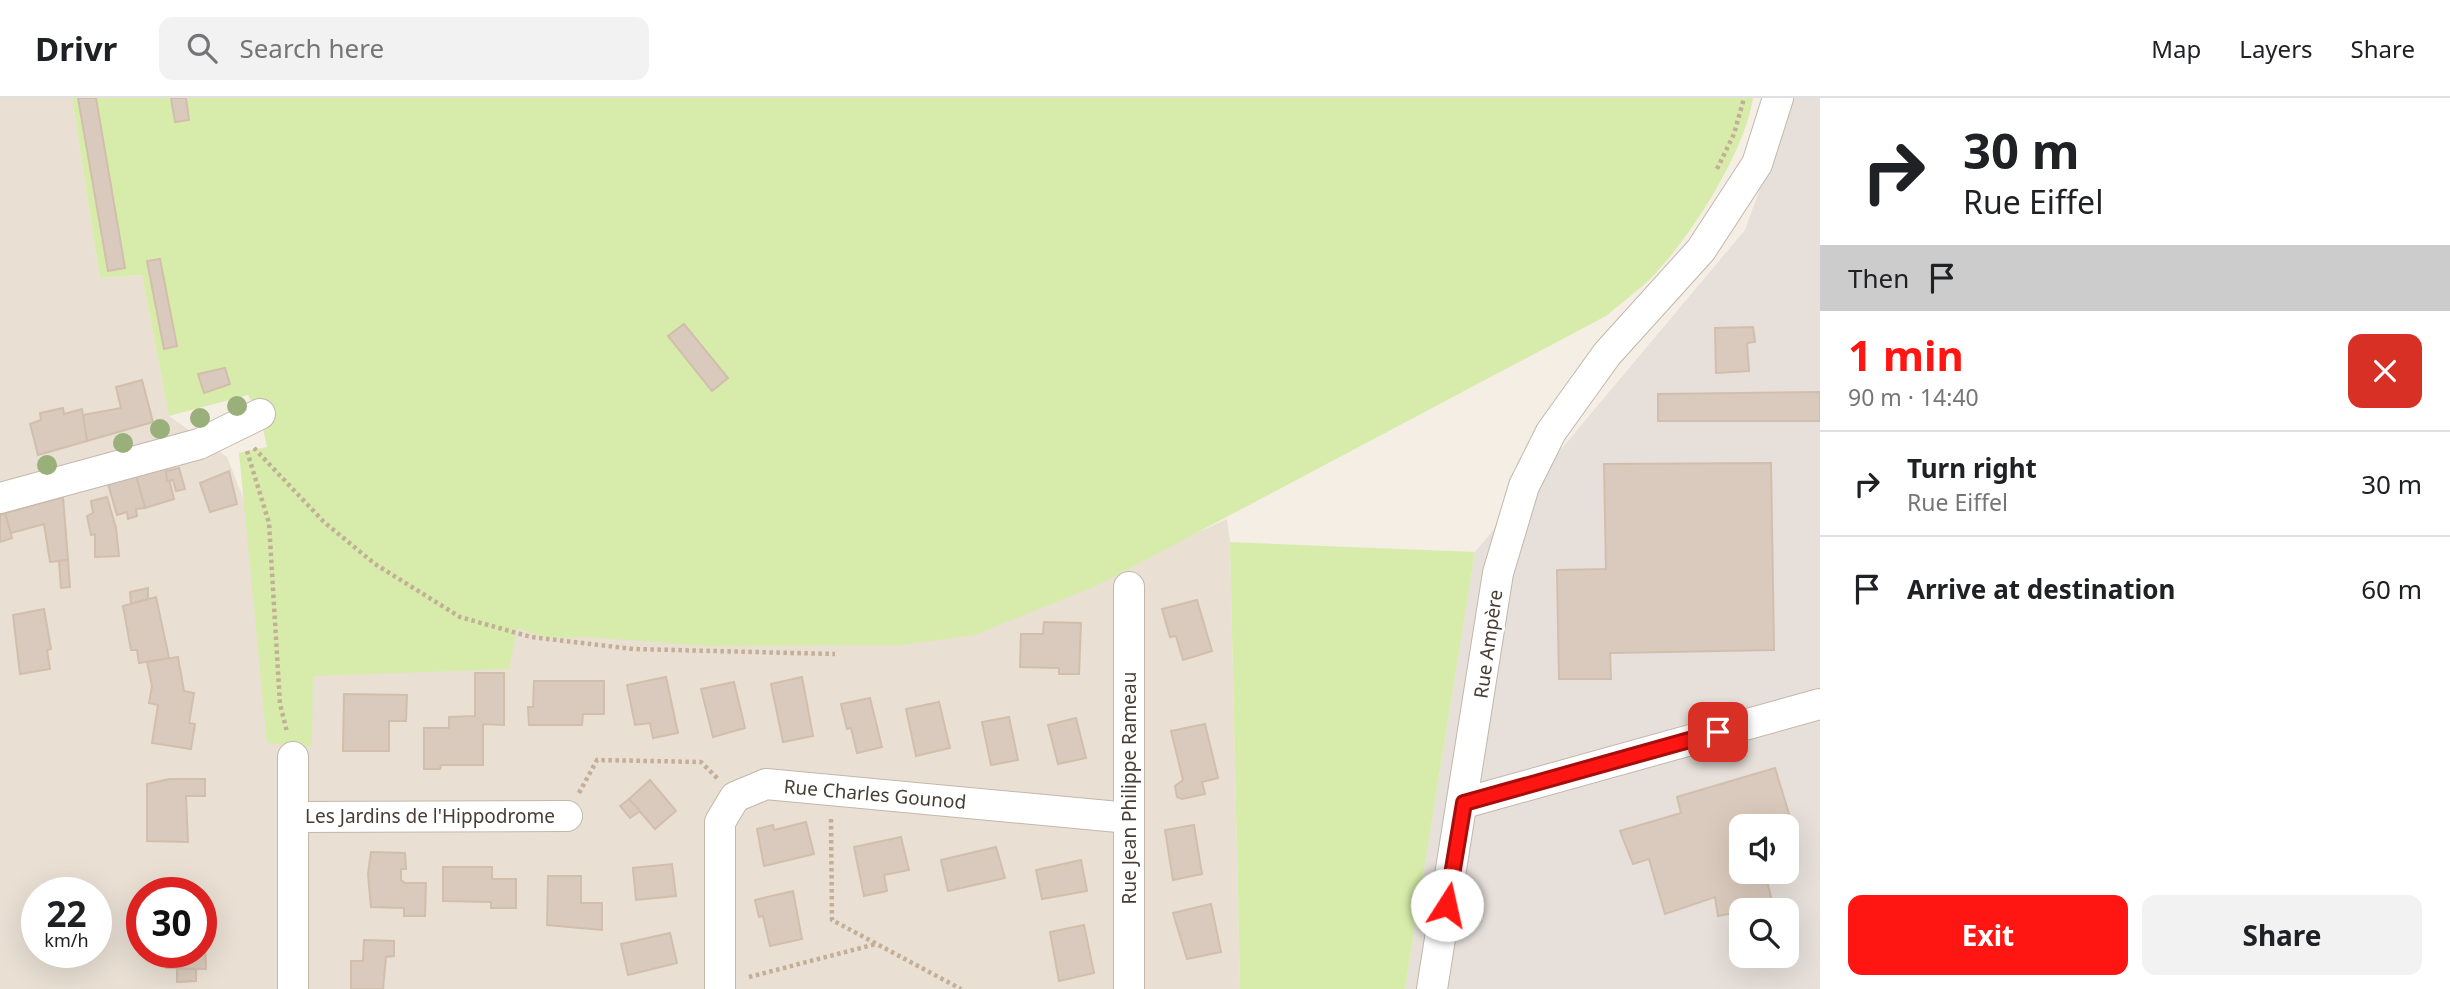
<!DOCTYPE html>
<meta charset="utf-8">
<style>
:root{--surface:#fff;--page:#f2f2f2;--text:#202124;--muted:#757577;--line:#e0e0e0;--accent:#ff1511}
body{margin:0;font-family:"Noto Sans",sans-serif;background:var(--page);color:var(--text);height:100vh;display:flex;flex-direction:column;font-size:26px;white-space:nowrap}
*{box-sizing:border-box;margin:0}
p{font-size:23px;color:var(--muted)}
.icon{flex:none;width:38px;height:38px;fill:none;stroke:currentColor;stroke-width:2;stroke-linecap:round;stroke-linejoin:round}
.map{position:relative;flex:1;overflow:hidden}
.panel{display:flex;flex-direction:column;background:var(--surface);width:630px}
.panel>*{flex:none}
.banner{background:#fff;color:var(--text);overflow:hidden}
.buttons{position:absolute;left:1729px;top:716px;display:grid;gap:14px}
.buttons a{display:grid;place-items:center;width:70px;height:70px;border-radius:14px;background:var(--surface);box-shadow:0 7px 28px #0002;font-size:35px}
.speed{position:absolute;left:21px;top:779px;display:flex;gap:14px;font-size:35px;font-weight:700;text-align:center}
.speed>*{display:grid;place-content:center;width:91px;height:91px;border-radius:50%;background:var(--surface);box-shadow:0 7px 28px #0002;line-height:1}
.speed small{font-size:18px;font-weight:400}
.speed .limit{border:10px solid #d22;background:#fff;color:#111}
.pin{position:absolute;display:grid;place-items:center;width:60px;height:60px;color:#fff;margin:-30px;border-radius:14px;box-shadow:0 4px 10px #0006}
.me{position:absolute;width:77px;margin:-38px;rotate:10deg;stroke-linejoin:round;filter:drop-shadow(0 0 5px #0008)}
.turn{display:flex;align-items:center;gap:24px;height:147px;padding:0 28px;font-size:32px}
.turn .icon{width:91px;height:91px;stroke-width:2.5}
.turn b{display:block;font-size:49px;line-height:60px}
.then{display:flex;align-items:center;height:66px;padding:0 28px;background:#0003;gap:14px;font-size:26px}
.round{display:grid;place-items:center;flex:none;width:74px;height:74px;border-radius:14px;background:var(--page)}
.headline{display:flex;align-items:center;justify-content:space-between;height:119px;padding:0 28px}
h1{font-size:42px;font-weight:700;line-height:52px;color:var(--accent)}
.primary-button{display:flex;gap:14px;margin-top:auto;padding:14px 28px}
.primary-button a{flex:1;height:80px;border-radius:14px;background:var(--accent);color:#fff;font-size:28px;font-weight:700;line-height:80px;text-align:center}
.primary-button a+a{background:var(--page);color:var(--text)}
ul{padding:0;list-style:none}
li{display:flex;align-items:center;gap:21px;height:105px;padding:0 28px;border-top:2px solid var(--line)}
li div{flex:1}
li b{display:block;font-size:26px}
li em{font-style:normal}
header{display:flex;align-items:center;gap:42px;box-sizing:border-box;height:98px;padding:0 35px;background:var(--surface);border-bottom:2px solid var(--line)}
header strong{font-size:33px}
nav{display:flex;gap:38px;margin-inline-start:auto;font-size:24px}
.search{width:490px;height:63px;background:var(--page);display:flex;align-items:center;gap:18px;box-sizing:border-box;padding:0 24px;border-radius:14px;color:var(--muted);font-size:26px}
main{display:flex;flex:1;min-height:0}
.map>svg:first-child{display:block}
</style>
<header>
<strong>Drivr</strong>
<div class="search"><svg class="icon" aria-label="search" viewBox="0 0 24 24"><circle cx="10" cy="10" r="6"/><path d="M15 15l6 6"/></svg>Search here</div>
<nav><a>Map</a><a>Layers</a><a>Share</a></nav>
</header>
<main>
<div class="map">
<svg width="1820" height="891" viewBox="0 0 1820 891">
<rect width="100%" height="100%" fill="#f4eee5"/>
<!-- residential -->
<path fill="#e9dfd3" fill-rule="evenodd" d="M 0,0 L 72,0 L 100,180 L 142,177 L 169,318 L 227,359 L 313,578 L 517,530 L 975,537 L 1227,421 L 1230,444 L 1240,891 L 0,891 ZM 37,794 L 96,794 L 96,854 L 37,854 ZM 142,794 L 201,794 L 201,854 L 142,854 Z"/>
<!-- industrial -->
<path fill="#e6dfda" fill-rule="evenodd" d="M 1793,0 L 1820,0 L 1820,891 L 1405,891 L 1475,454 L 1745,132 ZM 1741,728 L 1787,728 L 1787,774 L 1741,774 ZM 1741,812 L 1787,812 L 1787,858 L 1741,858 Z"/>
<!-- green -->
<g fill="#d7ecaa">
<path d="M 72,0 L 1753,0 C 1745,54 1690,140 1652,179 C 1638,193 1621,205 1606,218 L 1100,486 L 975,537 L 901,547 L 707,548 L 588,539 L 548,540 L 517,530 L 509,571 L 313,578 L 312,649 L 267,645 L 239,355 L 267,349 L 260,316 L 248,297 L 169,318 L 142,177 L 100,180 Z"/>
<polygon points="1230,444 1475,454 1405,891 1240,891"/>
</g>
<!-- building -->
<g fill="#dacabd" stroke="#d2beac" stroke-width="2">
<polygon points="78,0 96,0 125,170 108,173"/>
<polygon points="171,0 186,0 189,22 175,24"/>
<polygon points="160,161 177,248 164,251 147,163"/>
<polygon points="684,226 728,280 712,293 668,238"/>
<polygon points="1753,229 1755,244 1747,245 1749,273 1716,275 1715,230"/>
<polygon points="225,270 230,286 204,295 198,276"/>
<polygon points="142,282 153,324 87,343 83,317 121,310 116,289"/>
<polygon points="1820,294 1820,323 1658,323 1658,296"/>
<polygon points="63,310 64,316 82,311 87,343 38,357 30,326 41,322 40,315"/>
<polygon points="1771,365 1774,552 1610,555 1611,581 1559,581 1557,472 1606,471 1604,366"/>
<polygon points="166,369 174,401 145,410 136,378"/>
<polygon points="179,370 185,391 176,393 173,382 167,383 166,373"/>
<polygon points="229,373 237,406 210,414 200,385"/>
<polygon points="136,378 145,410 136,411 137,418 128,421 127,414 117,417 108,386"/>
<polygon points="63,399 68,462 50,464 44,426 11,435 5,415"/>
<polygon points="107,399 116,430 119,458 95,459 95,436 91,437 87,418 93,415 91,403"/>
<polygon points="5,415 12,440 0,444 0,417"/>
<polygon points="68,462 70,489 61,490 59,463"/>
<polygon points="148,490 148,501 131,506 130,494"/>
<polygon points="156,499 169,560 139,565 137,552 131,552 123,508"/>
<polygon points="1197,502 1212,553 1183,562 1176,538 1170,539 1162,511"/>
<polygon points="44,511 51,551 47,552 50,571 20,576 13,517"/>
<polygon points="1044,524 1081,525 1079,576 1059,576 1059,570 1020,569 1021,536 1043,536"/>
<polygon points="178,559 184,593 194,595 189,625 195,626 191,651 152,645 158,607 149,605 152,588 147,564"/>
<polygon points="475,575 504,575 504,627 483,626 483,667 441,667 440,671 424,671 424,630 449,630 449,619 475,618"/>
<polygon points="666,579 678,635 653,640 650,625 635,627 627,587"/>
<polygon points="802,579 813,638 783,644 771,586"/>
<polygon points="534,583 604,583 604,616 583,616 582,627 529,627 528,609 533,609"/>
<polygon points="734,584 745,630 713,639 701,591"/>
<polygon points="344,596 407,597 406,623 389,623 389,653 343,653"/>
<polygon points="870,600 882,649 857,655 851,630 847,631 841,606"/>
<polygon points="939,604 950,650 916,658 906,611"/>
<polygon points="1009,619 1018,662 991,667 982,624"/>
<polygon points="1076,620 1086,660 1058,666 1048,627"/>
<polygon points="1205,626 1218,680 1202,684 1205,696 1182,701 1177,699 1175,688 1183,682 1171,633"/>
<polygon points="1775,670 1789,716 1775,719 1778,728 1741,728 1741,774 1787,774 1787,754 1794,777 1767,783 1773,807 1718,818 1715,799 1665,816 1649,761 1633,766 1620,733 1681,715 1677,699"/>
<polygon points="205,681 205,698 186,698 188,744 147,743 147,686 169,681"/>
<polygon points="650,682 676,713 655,731 629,701"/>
<polygon points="629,701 640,713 630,720 620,708"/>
<polygon points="806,724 814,756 764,768 757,731 773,727 774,732"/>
<polygon points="1194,727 1202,776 1173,782 1165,732"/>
<polygon points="901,739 909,772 884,777 887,793 864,798 854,749"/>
<polygon points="996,749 1005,780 948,793 941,762"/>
<polygon points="371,754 405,755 406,771 401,771 401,782 405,785 426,785 425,818 404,818 404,810 371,809 368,776"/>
<polygon points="1081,762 1087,793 1042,801 1036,772"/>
<polygon points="672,766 676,798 636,802 633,770"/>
<polygon points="443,769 492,769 492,781 516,781 516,810 491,810 491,804 443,803"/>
<polygon points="548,778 581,778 581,805 602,805 602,832 547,827"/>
<polygon points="793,793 802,841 770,848 763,818 759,819 755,802"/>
<polygon points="1211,806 1221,854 1187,861 1173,815"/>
<polygon points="201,812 210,812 210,841 205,842 206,871 166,870 166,854 201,854"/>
<polygon points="1084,827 1094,875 1059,883 1050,834"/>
<polygon points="670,835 677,865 628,877 621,846"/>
<polygon points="364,842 394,843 394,858 386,859 383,891 351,891 351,863 363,863"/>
<polygon points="177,871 196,871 196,883 177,884"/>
</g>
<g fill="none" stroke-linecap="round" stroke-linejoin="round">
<!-- minor casing -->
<g stroke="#c3b7aa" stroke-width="32">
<g id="minor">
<polyline points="0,400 199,346 260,316"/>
<polyline points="1129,489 1129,891"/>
<polyline points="293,659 293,891"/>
<polyline points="1464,705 1820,606"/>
<polyline points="293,719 567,718"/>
<polyline points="720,891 720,724 735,699 766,686 1129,720"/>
<polyline points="1432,891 1498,475 1524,388 1551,334 1607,256 1701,152 1757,66 1778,0"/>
</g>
</g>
<!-- path -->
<g stroke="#c3ae97" stroke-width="4.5" stroke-dasharray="3.5 3.5" stroke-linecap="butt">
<polyline points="1717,71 1734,36 1744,0"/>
<polyline points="254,350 324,424 375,466 460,519 531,539 633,551 835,556"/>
<polyline points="247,353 269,425 280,606 287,634"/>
<polyline points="579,695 597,662 701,664 718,681"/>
<polyline points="831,721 832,822 961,891"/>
<polyline points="749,879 876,846"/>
</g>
<!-- minor -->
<use href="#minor" stroke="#fff" stroke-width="30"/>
</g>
<!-- trees -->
<g fill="#9ab07a">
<circle cx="237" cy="308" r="10"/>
<circle cx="200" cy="320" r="10"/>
<circle cx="160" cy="331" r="10"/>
<circle cx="123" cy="345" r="10"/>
<circle cx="47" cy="367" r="10"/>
</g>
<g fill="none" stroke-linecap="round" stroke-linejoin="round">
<!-- route casing -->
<g stroke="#a60e0b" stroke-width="18">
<polyline id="route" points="1447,807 1464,705 1718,634"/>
</g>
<!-- route -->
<use href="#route" stroke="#ff1511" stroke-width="12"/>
</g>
<g text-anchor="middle" stroke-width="6" stroke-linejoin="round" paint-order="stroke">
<!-- street labels -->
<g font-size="19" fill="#473d34" stroke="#fff">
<text transform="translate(1488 546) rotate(-82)" y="7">Rue Ampère</text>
<text transform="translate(1129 690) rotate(-90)" y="7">Rue Jean Philippe Rameau</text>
<text transform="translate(875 696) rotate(5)" y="7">Rue Charles Gounod</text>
<text x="430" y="725">Les Jardins de l'Hippodrome</text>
</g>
</g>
</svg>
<div class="buttons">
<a><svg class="icon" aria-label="sound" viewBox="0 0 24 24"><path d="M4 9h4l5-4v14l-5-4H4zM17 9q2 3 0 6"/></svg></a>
<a><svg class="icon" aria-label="search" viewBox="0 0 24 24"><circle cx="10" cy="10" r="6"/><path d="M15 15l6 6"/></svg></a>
</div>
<div class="speed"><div>22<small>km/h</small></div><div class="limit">30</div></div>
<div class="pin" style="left:1718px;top:634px;background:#d93025"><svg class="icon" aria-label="arrive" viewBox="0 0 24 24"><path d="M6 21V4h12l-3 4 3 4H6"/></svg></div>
<svg class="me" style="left:1447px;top:807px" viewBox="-20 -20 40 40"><circle r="19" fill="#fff"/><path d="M0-13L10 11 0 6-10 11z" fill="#ff1511"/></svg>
</div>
<section class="panel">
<div class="banner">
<div class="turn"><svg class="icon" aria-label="right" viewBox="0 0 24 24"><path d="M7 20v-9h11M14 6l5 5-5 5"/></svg><div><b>30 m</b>Rue Eiffel</div></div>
<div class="then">Then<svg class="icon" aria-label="arrive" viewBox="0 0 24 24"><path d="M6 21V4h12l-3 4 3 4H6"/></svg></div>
</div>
<div class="headline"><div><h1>1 min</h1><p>90 m · 14:40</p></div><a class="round" style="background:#d93025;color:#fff"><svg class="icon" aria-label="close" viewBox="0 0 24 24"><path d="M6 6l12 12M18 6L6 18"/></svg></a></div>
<ul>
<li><svg class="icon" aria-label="right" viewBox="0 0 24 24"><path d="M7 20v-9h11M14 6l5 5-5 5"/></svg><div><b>Turn right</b><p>Rue Eiffel</p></div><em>30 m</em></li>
<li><svg class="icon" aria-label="arrive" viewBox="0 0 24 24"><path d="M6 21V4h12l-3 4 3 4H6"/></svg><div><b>Arrive at destination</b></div><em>60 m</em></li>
</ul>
<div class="primary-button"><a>Exit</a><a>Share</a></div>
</section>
</main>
